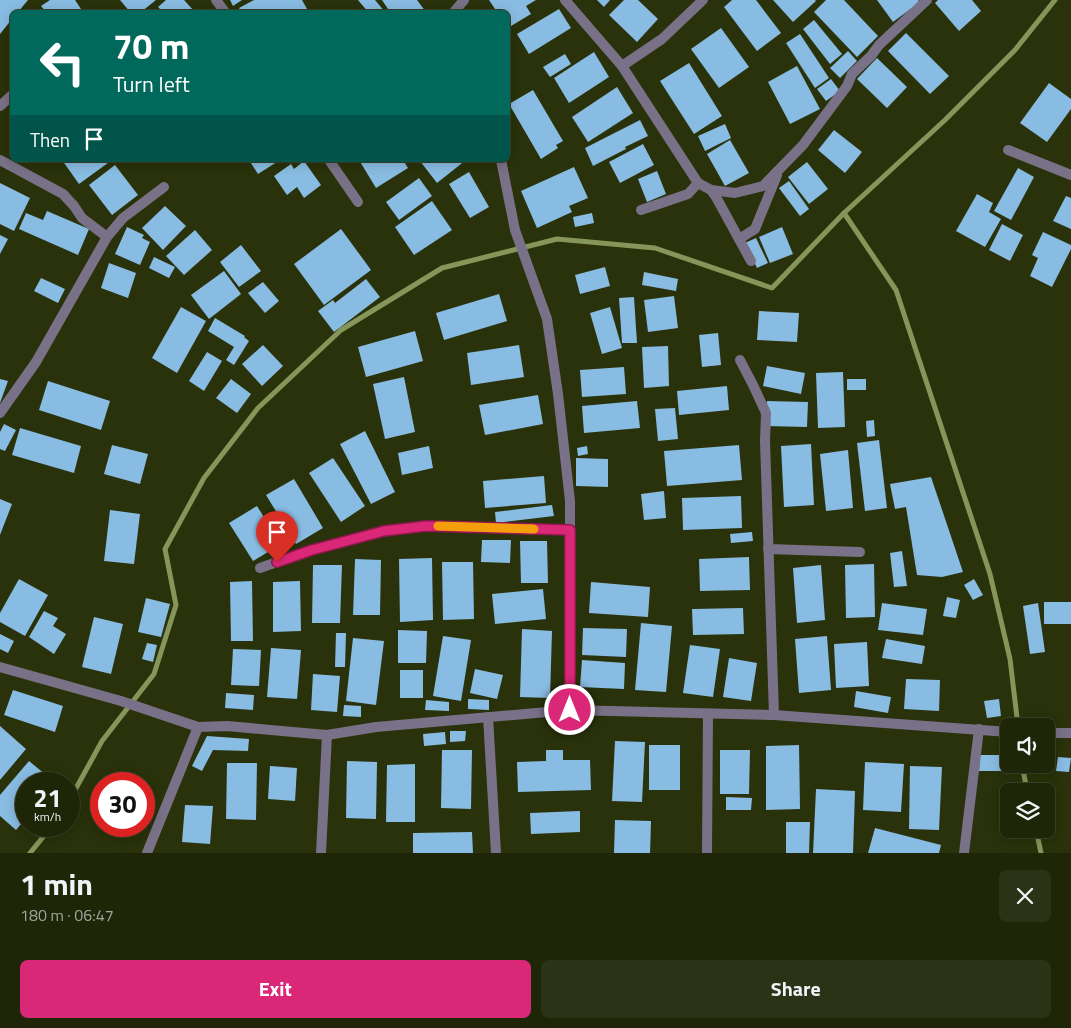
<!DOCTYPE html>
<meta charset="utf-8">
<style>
:root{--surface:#1f2608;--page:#2c3216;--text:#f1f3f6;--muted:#a1a59c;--line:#3c4329;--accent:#db2777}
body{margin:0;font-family:"Titillium Web",sans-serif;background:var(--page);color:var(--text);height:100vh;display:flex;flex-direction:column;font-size:19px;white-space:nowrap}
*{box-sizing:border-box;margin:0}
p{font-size:16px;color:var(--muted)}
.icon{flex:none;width:28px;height:28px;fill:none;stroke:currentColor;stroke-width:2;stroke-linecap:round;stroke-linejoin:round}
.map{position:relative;height:853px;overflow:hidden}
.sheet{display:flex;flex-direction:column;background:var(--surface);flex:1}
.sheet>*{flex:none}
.guide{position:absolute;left:10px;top:10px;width:500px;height:152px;border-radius:8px;box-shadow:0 2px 12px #0003,0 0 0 1px var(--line);background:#00695c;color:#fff;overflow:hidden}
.controls{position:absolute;left:1000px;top:718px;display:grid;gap:10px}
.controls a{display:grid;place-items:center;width:55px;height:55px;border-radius:8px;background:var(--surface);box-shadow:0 2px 12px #0003,0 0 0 1px var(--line);font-size:25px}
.speed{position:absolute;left:15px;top:772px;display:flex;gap:10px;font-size:25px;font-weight:700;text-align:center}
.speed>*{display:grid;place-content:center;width:65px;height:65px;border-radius:50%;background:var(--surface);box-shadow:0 2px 12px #0003,0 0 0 1px var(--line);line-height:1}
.speed small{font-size:12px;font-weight:400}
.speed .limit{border:8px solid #d22;background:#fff;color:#111}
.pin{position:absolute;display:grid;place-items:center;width:42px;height:42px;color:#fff;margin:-51px -21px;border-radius:50% 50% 50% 0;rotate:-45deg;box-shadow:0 0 5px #0007}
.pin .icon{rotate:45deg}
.me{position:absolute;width:55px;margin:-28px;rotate:0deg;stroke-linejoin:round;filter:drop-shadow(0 0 4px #0008)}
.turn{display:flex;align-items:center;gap:18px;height:105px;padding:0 20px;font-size:22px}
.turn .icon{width:65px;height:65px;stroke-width:2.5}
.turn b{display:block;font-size:35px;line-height:42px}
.then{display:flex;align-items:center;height:48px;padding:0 20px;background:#0003;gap:10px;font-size:19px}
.round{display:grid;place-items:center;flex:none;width:52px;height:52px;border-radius:8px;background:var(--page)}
.head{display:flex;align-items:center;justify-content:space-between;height:85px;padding:0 20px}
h1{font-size:30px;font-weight:700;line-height:38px}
.action{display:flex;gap:10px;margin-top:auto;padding:10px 20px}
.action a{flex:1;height:58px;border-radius:8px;background:var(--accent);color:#fff;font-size:20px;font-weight:700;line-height:58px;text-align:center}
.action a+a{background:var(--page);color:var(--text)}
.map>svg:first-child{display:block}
</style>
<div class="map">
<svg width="1071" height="853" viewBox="0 0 1071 853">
<rect width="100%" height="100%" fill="#29320a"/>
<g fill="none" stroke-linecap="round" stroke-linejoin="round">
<!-- stream -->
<g stroke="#86955a" stroke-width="5">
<polyline points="844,213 896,290 990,574 1010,659 1018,726"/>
<polyline points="1022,764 1027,791"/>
<polyline points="69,801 102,741 154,674 176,605 165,549 204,478 258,408 341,330 442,268 557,239 655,248 772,288 844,213 945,120 1015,50 1055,0"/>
<polyline points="1036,829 1041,853"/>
<polyline points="30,853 52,826"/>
</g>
</g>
<!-- building -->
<g fill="#89bce2">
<polygon points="0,0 28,0 18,12 12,12 12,19 0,34"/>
<polygon points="50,0 75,0 83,12 46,12 41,6"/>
<polygon points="120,0 156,0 141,12 130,12"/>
<polygon points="166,0 184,0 195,12 163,12 158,7"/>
<polygon points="230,0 242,0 233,6"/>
<polygon points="254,0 302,0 307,9 300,12 242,12 239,8"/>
<polygon points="358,0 375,0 385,12 368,12"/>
<polygon points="382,0 417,0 426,12 390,12"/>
<polygon points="489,0 536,0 526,6 531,14 511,26 508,20 508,12 497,12"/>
<polygon points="597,0 610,0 604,7"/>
<polygon points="624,0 638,0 658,19 637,42 609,15"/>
<polygon points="732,0 756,0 781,33 757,51 724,7"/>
<polygon points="773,0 815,0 816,1 793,22"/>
<polygon points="826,0 844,0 878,36 857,57 814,12"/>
<polygon points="877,0 918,0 920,2 893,22"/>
<polygon points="938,0 972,0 981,11 959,31 935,3"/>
<polygon points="559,9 571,28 529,54 517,34"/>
<polygon points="814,20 842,54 830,64 803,29"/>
<polygon points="721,28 749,67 719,88 691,49"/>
<polygon points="906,33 949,76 930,94 888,51"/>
<polygon points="800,34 829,78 815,88 786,43"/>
<polygon points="848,51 857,61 840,78 830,68"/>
<polygon points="594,52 609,77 569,103 554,78"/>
<polygon points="565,54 571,64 550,77 543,67"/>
<polygon points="877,58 907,87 887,108 857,79"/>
<polygon points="689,63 722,116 694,134 660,81"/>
<polygon points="797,66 820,109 790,124 768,82"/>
<polygon points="831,79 840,91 826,101 817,89"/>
<polygon points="1049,83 1071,99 1071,109 1047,142 1020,123"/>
<polygon points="617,87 633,113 588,142 572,117"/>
<polygon points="533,90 563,141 556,145 558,148 541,159 509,104"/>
<polygon points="640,120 648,136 625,147 626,149 593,166 585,148"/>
<polygon points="725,124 731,138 705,151 698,136"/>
<polygon points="834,130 862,152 845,173 818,150"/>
<polygon points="730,140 749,173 725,186 707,154"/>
<polygon points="643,144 654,165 620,183 609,162"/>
<polygon points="62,160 112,160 79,184"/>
<polygon points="249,160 280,160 258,174"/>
<polygon points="359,160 403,160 408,168 376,188"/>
<polygon points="421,160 466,160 437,183 420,161"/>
<polygon points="304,161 321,185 304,198 297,187 287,195 274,176 291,164 294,169"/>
<polygon points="807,162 828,189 809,204 788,177"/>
<polygon points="115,165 138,195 112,215 89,185"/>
<polygon points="574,167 588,198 569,206 572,212 537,228 521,191"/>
<polygon points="1018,168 1034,177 1011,220 994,211"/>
<polygon points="657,171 666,194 647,202 638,179"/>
<polygon points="469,172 489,207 470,218 449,184"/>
<polygon points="419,178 432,196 399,220 386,202"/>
<polygon points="789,181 809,209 800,216 779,188"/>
<polygon points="0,183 30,198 14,231 0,224"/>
<polygon points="977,194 993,203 989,212 1001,219 985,247 956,231"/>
<polygon points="1066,196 1071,198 1071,229 1053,221"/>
<polygon points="432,201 452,230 414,255 395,227"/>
<polygon points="165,206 186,226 163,250 142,228"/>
<polygon points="47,211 89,229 78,255 19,229 26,213 43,220"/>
<polygon points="592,213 594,223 575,227 573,217"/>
<polygon points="1002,224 1023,235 1010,261 989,250"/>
<polygon points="127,227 144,235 142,238 150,242 140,265 115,254"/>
<polygon points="782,227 793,254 770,263 759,237"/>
<polygon points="341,229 371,270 324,305 294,264"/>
<polygon points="195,230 212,250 184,275 166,256"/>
<polygon points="1043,232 1071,245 1071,249 1052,287 1030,276 1038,258 1032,255"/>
<polygon points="0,235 8,239 0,254"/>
<polygon points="756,238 768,263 757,268 745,243"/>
<polygon points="241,245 261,271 239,287 220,262"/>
<polygon points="154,257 175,267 169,278 149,268"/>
<polygon points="109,263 136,273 128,298 101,288"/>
<polygon points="605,267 610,286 580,294 575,275"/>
<polygon points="224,271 241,294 209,319 191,295"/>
<polygon points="644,272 678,279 676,291 642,285"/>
<polygon points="41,278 65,289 58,303 34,291"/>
<polygon points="366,279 380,297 334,332 318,311 333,300 335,303"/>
<polygon points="263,282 279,301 265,313 248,293"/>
<polygon points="499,294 507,321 444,340 436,313"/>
<polygon points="674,296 678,328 648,332 644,300"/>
<polygon points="634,297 637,343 622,343 619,298"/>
<polygon points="181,307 206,321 177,373 152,358"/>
<polygon points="610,307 622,348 602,354 590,313"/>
<polygon points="759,311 799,313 797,342 757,340"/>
<polygon points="215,318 245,336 244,337 249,341 234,365 226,360 234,347 208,331"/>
<polygon points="415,331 423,361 366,377 358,347"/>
<polygon points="718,333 721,365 702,367 699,335"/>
<polygon points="263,345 283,366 262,386 242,364"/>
<polygon points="519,345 524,377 471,385 467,353"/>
<polygon points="668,346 669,386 644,388 642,347"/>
<polygon points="207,352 222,361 204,391 189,381"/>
<polygon points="767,366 805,373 801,394 763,386"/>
<polygon points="624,367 626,394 582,397 580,370"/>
<polygon points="843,372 845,427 818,428 816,373"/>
<polygon points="404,377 415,432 385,439 373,384"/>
<polygon points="0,379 8,381 0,403"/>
<polygon points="231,379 251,394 237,413 216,398"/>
<rect x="847" y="379" width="19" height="11"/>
<polygon points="48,381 110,401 101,430 39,410"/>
<polygon points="727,386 729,410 679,415 677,391"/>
<polygon points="538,395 543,424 485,435 479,405"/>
<polygon points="637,401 640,428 584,433 582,406"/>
<polygon points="767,401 808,402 807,427 766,426"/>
<polygon points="675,408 678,439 658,441 655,409"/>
<polygon points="874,420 875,436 867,437 866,421"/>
<polygon points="4,424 16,430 5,451 0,449 0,432"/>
<polygon points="20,428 81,446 74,473 12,455"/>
<polygon points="365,431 395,492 371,504 340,444"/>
<polygon points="879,440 887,508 865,511 857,443"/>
<polygon points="811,444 814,505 784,507 781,446"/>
<polygon points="112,445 148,454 140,484 104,474"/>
<polygon points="739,445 742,480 667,486 664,451"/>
<polygon points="429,446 433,468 402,475 398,453"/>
<polygon points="587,446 588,454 578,456 577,448"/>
<polygon points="848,450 853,508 826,511 820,454"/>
<polygon points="333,458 365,506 341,522 309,473"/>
<polygon points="576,458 608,459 608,487 576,486"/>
<polygon points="544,476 546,503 485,508 483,481"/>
<polygon points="931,477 963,572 942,577 917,575 906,507 895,509 890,484"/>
<polygon points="294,479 323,528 296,544 266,495"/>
<polygon points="664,491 666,518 644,520 641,494"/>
<polygon points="741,496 742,528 683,530 682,498"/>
<polygon points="0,499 12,504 0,535"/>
<polygon points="552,505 554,516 496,523 495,512"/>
<polygon points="257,506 281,544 253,561 229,523"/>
<polygon points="110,510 140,514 134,564 104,561"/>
<polygon points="752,532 753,541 731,543 730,534"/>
<polygon points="482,540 511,540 510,563 481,562"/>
<polygon points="520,541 547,541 548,583 521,583"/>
<polygon points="902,551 907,586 894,587 890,553"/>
<polygon points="749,557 750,590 700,591 699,559"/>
<polygon points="432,558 433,620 400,622 399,559"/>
<polygon points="355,559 381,560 380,615 353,615"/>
<polygon points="442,562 473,562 474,619 443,620"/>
<polygon points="874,564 875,617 846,618 845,565"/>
<polygon points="313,565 342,565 340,623 312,623"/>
<polygon points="821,565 825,620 797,623 793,568"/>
<polygon points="19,579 48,595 25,636 0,622 0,613"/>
<polygon points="974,579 983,595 973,600 964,585"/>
<polygon points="252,581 253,641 231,641 230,582"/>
<polygon points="300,581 301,631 273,632 273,582"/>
<polygon points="591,582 650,587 648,617 589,613"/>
<polygon points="543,589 546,619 495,624 492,594"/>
<polygon points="947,597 960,600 956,618 943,616"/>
<polygon points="146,598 170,604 161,637 138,632"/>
<rect x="1044" y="602" width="27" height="22"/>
<polygon points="882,603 927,609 923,635 878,630"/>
<polygon points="1038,603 1045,652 1030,654 1023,606"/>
<polygon points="743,608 744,634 693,635 692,609"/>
<polygon points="44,611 58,618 53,626 66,634 54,654 29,637"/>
<polygon points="94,617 123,624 111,674 82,667"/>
<polygon points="641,623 672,626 666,692 635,690"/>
<polygon points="583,628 627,629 626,657 582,655"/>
<polygon points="522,629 552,631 550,698 520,697"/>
<polygon points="398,630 427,631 426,663 398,663"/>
<polygon points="336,633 346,633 345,667 335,667"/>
<polygon points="0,634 14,641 8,653 0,649"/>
<polygon points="443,636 471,640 461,701 433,696"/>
<polygon points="827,636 831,690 799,693 795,639"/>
<polygon points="353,638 384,641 376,705 346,701"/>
<polygon points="886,639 925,646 922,664 882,658"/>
<polygon points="867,642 869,686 836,688 834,644"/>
<polygon points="147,643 157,645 153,662 142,659"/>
<polygon points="690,645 720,649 713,697 683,693"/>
<polygon points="271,648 301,650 297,699 267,697"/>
<polygon points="233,649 261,650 259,686 231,685"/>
<polygon points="729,658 757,663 751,701 723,697"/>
<polygon points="582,660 625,663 624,689 580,687"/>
<polygon points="475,669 503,675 497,699 470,693"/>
<rect x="400" y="670" width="23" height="28"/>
<polygon points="313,674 340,676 337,712 311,710"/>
<polygon points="906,679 940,680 939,711 904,709"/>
<polygon points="13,690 63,706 55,732 4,715"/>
<polygon points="856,691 891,697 888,713 854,707"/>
<polygon points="226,693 254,695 253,710 225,708"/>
<polygon points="468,699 489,700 489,710 468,709"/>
<polygon points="999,699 1001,716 987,718 984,701"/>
<polygon points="426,700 449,702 449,711 425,710"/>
<polygon points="344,705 361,706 361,717 343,716"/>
<polygon points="0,726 26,749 0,780"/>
<polygon points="450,731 466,731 465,741 450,742"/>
<polygon points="445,732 446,744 424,746 423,734"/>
<polygon points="207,736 249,739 248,751 213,750 202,771 192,766"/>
<polygon points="615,741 645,742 642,802 612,801"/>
<rect x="649" y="745" width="31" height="45"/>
<polygon points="799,745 800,809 766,810 766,746"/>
<polygon points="442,750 472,750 471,809 441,808"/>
<polygon points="546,750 563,750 563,760 590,760 591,790 518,792 517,762 546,761"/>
<polygon points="720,750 750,750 749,794 720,794"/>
<polygon points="980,755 1001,755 1001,771 979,771"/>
<polygon points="1058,757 1071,758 1069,772 1056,771"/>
<polygon points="29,761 57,784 26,784 26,818 16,830 0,816 0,795"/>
<polygon points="347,761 377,762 376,819 346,818"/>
<polygon points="865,762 904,764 901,812 863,810"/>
<polygon points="227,763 257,763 256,820 226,819"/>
<polygon points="415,764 415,822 386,822 387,765"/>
<polygon points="270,766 297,768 295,801 268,799"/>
<polygon points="910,766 942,767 939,830 909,829"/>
<polygon points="816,789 855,791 853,853 813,853"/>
<polygon points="726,797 752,798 751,810 726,810"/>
<polygon points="185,805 213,806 210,844 182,842"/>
<polygon points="580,811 580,832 531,834 530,813"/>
<polygon points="615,820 651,821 650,853 614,853"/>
<polygon points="786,822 810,822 809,853 786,853"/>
<polygon points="875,828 941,845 939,853 868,853"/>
<polygon points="472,832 473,853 413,853 413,833"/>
</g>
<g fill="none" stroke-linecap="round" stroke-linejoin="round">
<!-- minor -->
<g stroke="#797187" stroke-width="10">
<polyline points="216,0 225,12"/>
<polyline points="565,0 622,66 698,183 711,190 716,197 751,261"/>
<polyline points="454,12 464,0"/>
<polyline points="622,66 662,39 703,0"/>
<polyline points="0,106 12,95"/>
<polyline points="1008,150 1071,175"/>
<polyline points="0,160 63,194 74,206 82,218 107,237"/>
<polyline points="329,160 358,202"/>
<polyline points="501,160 515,230 547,319 558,394 570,501 570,710"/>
<polyline points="711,190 735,193 763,186 803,145 847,86 852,74 871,56 879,45 927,0"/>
<polyline points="641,210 688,194 698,183"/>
<polyline points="739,239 755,229 777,175"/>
<polyline points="740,360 753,385 766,413 765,441 774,715"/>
<polyline points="0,413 36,362 107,237 123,218 164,187"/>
<polyline points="768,549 860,552"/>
<polyline points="260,568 311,550 384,531 427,526 570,530"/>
<polyline points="0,667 121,701 198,727 227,726 327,735 376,727 570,710 774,715 1009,732"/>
<polyline points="488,717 496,853"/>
<polyline points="1046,733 1071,733"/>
<polyline points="147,853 198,727"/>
<polyline points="321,853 327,735"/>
<polyline points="707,853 708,714"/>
<polyline points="964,853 979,729"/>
</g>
</g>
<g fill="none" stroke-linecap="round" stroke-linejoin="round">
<!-- route casing -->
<g stroke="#8e194d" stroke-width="12">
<polyline id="route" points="277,562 312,550 384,531 426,526 570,530 570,710"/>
</g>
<!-- route -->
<use href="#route" stroke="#db2777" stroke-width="9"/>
<!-- slow -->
<polyline stroke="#f59e0b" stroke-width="9" points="438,526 534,529"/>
</g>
</svg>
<div class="controls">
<a><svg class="icon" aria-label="sound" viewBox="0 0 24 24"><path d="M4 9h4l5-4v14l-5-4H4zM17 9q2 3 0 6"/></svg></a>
<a><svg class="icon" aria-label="layers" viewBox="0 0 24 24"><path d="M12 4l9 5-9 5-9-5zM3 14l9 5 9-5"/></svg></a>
</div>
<div class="speed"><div>21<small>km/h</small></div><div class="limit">30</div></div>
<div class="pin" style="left:277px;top:562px;background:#d93025"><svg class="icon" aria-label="arrive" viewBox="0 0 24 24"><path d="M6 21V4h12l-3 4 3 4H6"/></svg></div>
<svg class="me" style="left:570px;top:710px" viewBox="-20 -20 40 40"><circle r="17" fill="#db2777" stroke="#fff" stroke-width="3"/><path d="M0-11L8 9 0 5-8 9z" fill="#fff"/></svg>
<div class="guide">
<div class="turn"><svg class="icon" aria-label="left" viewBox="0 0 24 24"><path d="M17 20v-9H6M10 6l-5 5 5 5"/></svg><div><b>70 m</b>Turn left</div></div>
<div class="then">Then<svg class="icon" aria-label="arrive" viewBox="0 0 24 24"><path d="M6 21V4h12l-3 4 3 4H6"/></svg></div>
</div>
</div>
<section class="sheet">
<div class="head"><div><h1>1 min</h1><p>180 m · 06:47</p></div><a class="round"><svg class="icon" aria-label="close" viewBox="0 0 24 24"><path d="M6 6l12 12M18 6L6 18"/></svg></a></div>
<div class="action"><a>Exit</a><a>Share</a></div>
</section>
